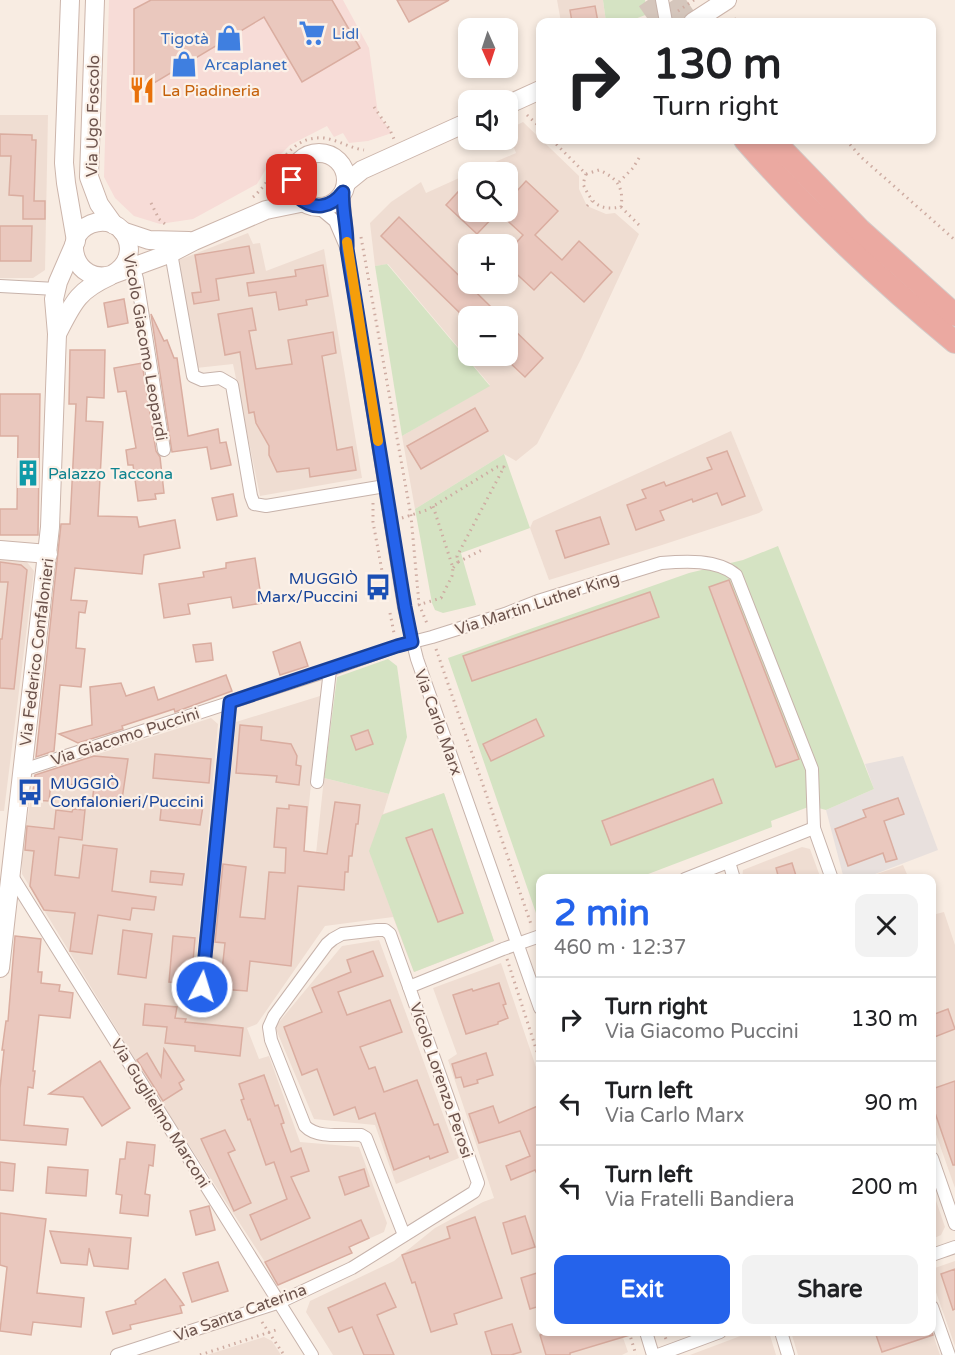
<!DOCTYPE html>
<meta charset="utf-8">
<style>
:root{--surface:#fff;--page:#f2f2f2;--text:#202124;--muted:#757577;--line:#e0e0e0;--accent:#2563eb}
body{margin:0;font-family:"Varela Round",sans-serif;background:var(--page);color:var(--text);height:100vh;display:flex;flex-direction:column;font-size:22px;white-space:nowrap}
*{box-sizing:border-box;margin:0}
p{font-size:20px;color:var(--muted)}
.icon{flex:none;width:33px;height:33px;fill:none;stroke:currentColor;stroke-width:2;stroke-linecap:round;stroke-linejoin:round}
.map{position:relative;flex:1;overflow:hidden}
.drawer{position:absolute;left:536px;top:874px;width:400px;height:462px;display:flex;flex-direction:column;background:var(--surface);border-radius:12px;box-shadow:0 3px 9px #0003}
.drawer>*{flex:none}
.top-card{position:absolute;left:536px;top:18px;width:400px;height:126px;border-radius:12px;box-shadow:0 3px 9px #0003;background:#fff;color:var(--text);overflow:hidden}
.needle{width:39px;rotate:177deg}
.buttons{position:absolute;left:458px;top:18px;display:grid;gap:12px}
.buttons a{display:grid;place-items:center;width:60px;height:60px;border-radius:12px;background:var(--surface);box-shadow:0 3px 9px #0003;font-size:30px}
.pin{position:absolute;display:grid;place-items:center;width:51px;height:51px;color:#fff;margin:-26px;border-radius:12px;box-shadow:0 3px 9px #0006}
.me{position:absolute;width:66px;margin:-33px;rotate:5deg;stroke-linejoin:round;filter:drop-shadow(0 0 4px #0008)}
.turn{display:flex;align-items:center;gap:21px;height:126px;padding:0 18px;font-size:27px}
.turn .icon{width:78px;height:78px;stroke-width:2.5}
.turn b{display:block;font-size:42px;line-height:51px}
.round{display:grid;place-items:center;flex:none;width:63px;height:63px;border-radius:12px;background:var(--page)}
.summary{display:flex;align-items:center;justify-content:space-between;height:102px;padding:0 18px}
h1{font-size:36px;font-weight:700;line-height:45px;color:var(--accent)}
.primary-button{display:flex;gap:12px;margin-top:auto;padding:12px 18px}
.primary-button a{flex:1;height:69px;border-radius:12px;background:var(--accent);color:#fff;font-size:24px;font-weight:700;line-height:69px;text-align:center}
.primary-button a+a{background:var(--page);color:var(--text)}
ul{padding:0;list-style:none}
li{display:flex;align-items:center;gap:18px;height:84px;padding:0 18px;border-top:2px solid var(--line)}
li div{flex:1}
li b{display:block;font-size:22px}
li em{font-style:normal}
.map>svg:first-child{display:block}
</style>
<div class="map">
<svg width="955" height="1355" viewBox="0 0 955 1355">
<rect width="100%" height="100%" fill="#f8ece2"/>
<!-- residential -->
<g fill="#efddd2" fill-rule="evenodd">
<polygon points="557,0 603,0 606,22 561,22"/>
<polygon points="0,115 48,115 45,270 33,278 0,278"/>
<path d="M 523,122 L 579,176 L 579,189 L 587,206 L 606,214 L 615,213 L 639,234 L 581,359 L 537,444 L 516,461 L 504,454 L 415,509 L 402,436 L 490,385 L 388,264 L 375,266 L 370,223 L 391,202 L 421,182 L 426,193 L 468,174 L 468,212 L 507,212 L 507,172 L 472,172 L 516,153 L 507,130 ZM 468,244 L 507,244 L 507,284 L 468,284 ZM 468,316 L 507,316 L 507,356 L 468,356 Z"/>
<polygon points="248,233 253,244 260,243 266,271 324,249 362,478 260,496 233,364 196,368 179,260"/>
<polygon points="731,431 763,510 759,513 662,545 549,580 530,528 533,521"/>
<polygon points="0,559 26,561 34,571 4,811 0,811"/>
<polygon points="320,696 303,863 315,863 324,778 389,794 383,814 444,793 494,941 414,972 393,917 325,926 257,1024 247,1028 259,1059 269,1056 300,1142 359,1147 387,1223 384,1232 350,1247 352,1253 276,1286 265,1262 161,1102 22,874 22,850 35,774 211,718 218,724 193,996 208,998 236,722"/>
<polygon points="802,847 810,849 821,879 742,879 743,870"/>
<polygon points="903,865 909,879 862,879"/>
<polygon points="944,912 955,945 955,1188 932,1123 932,915"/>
<polygon points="379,940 459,1158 396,1184 375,1125 314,1119 275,1027 342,946"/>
<polygon points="501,963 540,1079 540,1332 621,1332 628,1352 622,1355 333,1355 306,1312 310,1301 394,1261 435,1228 483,1202 494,1198 448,1060 457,1054 433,988"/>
<polygon points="932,1189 945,1227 941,1235 932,1239"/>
<polygon points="955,1261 955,1346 932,1281 932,1269"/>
<polygon points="932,1331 940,1355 798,1355 791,1332"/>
<polygon points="751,1332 769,1332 776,1355 690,1355"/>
<polygon points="264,1337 272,1341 281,1355 207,1355"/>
</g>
<!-- commercial -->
<polygon fill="#f7dcd7" points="109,0 343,0 369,48 378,114 392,133 368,141 349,143 343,133 334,137 327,126 290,145 266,169 257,184 193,219 160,224 134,216 115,198 104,177"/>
<!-- industrial -->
<polygon fill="#e8e0dd" points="903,756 938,850 862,879 844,879 826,810 874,789 865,764"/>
<!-- green -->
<g fill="#d5e3c3">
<polygon points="603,0 645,0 648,14 627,22 606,22"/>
<polygon points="387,264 490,386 402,436 375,266"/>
<polygon points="504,454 530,528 461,553 476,605 443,613 435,610 432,603 415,509"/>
<polygon points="778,546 874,789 826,810 811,806 771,821 772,827 635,879 540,879 540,914 537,916 448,658 689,573 743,560"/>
<polygon points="388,659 397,666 407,737 389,794 324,778 337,677"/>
<polygon points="444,793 494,941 414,972 369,851 382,815"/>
</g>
<!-- building -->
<g fill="#eac8be" stroke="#daada0" stroke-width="1.5">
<polygon points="151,0 332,0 360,48 302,82 264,17 134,95 134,9"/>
<polygon points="397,0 449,0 409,22"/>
<polygon points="595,6 598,22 572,22 570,10"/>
<polygon points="0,134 32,135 32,140 36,140 34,201 45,201 45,219 23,219 23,196 9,195 11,156 0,156"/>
<polygon points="468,181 468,212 507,212 507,202 526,181 558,211 535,235 562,260 579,241 612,272 584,302 551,272 534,290 507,265 507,253 523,235 498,212 477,234 446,205"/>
<polygon points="399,217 488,304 500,316 463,316 381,236"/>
<polygon points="0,226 32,226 31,261 0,261"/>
<polygon points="249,246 254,273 216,279 219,300 194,304 192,293 201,292 195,255"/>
<polygon points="323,265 328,296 306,300 307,305 279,310 276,292 249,296 247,283 296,276 295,270"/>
<polygon points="124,299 128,323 108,327 104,303"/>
<polygon points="252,308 256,330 249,331 256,369 292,364 288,340 333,332 336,353 322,356 337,450 352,447 356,470 310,477 309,468 277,472 269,455 269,446 256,423 254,412 249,413 240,352 225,355 218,314"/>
<polygon points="151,314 164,341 167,340 174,358 177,358 188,436 218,429 220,443 226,442 231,465 211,469 207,447 172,452"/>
<polygon points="507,323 543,358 525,377 507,360"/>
<polygon points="70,350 105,350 104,398 87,397 86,421 103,422 98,516 137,517 139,527 175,520 180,548 144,555 142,574 75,568 71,600 87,601 85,613 79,612 76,648 85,649 81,687 60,685 54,751 36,757 61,524 70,524 76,404 69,404"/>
<polygon points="142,363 156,451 160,457 164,493 155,494 156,499 138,501 133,465 128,465 126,450 136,448 126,391 118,392 114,368"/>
<polygon points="0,394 40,394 38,535 0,535 0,509 17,509 18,436 0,436"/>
<polygon points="475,408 488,431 421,469 407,446"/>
<polygon points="727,451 745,496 722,505 717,493 693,502 692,499 660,511 664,520 636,530 627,505 646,498 642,490 664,482 666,486 712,469 707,458"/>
<polygon points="233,494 237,516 217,520 212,498"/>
<polygon points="600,517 609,544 565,558 556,531"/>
<polygon points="255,558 262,603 233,608 231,597 188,604 190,614 164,618 159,584 204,577 203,572 226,568 226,563"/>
<polygon points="0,562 21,565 27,570 14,689 0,688 0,639 2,639 8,582 0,582"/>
<polygon points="729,580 799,759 776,767 709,587"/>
<polygon points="650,592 659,617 472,681 463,656"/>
<polygon points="300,642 308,666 280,675 273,652"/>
<polygon points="211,643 213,660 196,662 193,645"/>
<polygon points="226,675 232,691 175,712 174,709 122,726 123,729 78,743 59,734 92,725 90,687 121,683 126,696 154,687 158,700"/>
<polygon points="536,719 544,736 491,761 483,744"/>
<polygon points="240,725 262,727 261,740 291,744 297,756 296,765 301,766 299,785 276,782 277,776 236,773"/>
<polygon points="368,730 373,744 356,750 351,736"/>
<polygon points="155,754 211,759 209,783 153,778"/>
<polygon points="94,756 128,759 121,806 92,803 94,787 51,782 49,801 32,800 35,775"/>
<polygon points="713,779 722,803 611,845 602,821"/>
<polygon points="898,798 904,814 884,821 897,859 886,862 883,853 848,866 835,829 866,817 863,810"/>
<polygon points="162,800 203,806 200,825 160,820"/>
<polygon points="335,802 360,805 358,824 356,824 352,856 349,856 348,872 345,872 344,890 298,886 291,966 250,961 247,991 220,989 225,943 215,942 223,864 246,867 240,917 265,919 269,872 285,873 286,848 274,847 277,808 289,809 289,805 307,807 304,851 327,854"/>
<polygon points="73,809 85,810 82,840 59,837 55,875 79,878 83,845 117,849 112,891 156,897 154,910 132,908 130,920 98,915 92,954 70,951 75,913 44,910 30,886 34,851 25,850 27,826 54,829 56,810 72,812"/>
<polygon points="432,829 463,913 438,922 406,838"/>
<polygon points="792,863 797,879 779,879 776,868"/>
<polygon points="151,871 184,874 182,885 150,882"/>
<polygon points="123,930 152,934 146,978 118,974"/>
<polygon points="15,936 41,939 38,972 42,972 41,983 60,985 59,991 73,993 70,1018 39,1015 33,1071 35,1071 33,1088 28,1087 24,1125 68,1129 66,1145 0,1140 0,1088 4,1050 2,1050 6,1021 8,1021"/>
<polygon points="173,936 195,938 191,984 169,982"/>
<polygon points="373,951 383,976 338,992 347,1015 390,1000 402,1032 360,1047 369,1069 375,1067 384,1092 417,1080 434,1125 438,1124 448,1152 430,1159 429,1156 394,1170 375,1113 359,1119 355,1107 334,1115 317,1069 302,1075 284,1027 322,1012 312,988 351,972 347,960"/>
<polygon points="499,983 506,1004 503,1005 508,1018 498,1022 498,1024 466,1034 453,995 472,989 473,991"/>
<polygon points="145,1004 177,1007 175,1018 186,1019 185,1022 243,1028 240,1056 195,1051 195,1046 165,1043 167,1027 143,1025"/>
<polygon points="948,1009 955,1029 932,1038 932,1015"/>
<polygon points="164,1049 184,1080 179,1083 182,1089 163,1101 137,1060 147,1053 161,1077"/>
<polygon points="486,1053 493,1075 477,1080 478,1083 464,1087 461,1077 456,1078 452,1064"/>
<polygon points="100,1061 130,1108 102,1126 83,1097 49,1094"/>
<polygon points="264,1075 275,1106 278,1105 284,1123 281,1124 291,1152 301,1148 309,1171 291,1177 310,1218 261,1240 250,1215 287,1199 274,1162 266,1165 250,1119 248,1120 241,1100 244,1099 239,1084"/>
<polygon points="955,1081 955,1165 953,1165 932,1104 932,1089"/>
<polygon points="540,1105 540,1180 535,1170 511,1180 506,1166 530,1156 520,1131 479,1143 469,1114 493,1106 499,1123"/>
<polygon points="225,1130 235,1150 228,1153 251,1203 234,1211 201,1139"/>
<polygon points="127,1142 155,1145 153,1166 149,1165 145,1194 150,1195 148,1216 120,1213 122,1195 116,1194 120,1159 125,1159"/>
<polygon points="0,1162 15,1164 13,1191 0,1190"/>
<polygon points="48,1167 88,1170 86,1196 46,1193"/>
<polygon points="364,1169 369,1186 345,1195 339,1177"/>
<polygon points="209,1206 215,1230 196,1235 190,1211"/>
<polygon points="0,1213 46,1219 37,1293 84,1298 81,1327 33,1322 31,1335 0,1331 7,1267 0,1265"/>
<polygon points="525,1216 535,1247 512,1254 503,1223"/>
<polygon points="475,1217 502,1298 454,1314 457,1324 431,1332 415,1282 412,1283 402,1255 450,1238 447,1227"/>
<polygon points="361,1220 369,1238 349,1247 352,1253 278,1285 265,1262"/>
<polygon points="50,1231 131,1238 128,1269 94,1266 89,1248 87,1265 61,1263"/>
<polygon points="218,1262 228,1291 192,1302 183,1273"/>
<polygon points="955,1269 955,1309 953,1310 941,1274"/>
<polygon points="540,1272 540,1306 530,1309 521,1278"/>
<polygon points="165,1279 184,1305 180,1306 182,1313 130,1325 131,1329 113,1334 106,1312 136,1304 135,1301"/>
<polygon points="385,1283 396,1307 377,1315 394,1355 364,1355 352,1327 339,1332 328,1308"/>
<polygon points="512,1324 521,1352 511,1355 492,1355 485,1332"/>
<polygon points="551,1332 629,1332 630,1335 570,1353 570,1355 546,1355 540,1335"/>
<polygon points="875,1332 932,1332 933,1335 882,1352"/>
</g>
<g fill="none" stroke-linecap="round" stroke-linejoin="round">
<!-- highway-tunnel -->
<g stroke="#d5c6bc" stroke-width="22" stroke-dasharray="22 11" stroke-linecap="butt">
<polyline points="648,0 663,22"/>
<polyline points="673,0 688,22"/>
</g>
<!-- street casing -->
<g stroke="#c7b3ab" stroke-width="14">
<g id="street">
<polyline points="662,0 666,22"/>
<polyline points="343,192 347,238"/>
<polyline points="317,206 335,221 347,249 404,607 417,659 540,1008"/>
<polyline points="171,253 193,376 202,380 220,378 232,385 251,496 254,504 266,506 385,486"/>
<polyline points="132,262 137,279 164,450"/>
<polyline points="0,286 56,289"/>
<path d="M 23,770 L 330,670 L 397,646 L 432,637 L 505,614 L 538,601 L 661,563 C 685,561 717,559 736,575 L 812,769 L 814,828 L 832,879"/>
<polyline points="317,782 330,670"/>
<polyline points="729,862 734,879"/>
<polyline points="10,873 312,1355"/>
<polyline points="685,879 814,828"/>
<polyline points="202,987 230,702"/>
<polyline points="932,1158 955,1224"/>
<path d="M 404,1235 L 366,1138 L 361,1135 C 344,1134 317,1139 305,1126 L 271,1040 L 269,1027 L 274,1016 L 327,944 L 333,939 L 342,934 L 377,930 L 385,930 L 390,934 L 409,987"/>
<polyline points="932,1255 955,1247"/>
<polyline points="932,1307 949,1355"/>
<polyline points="646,1332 653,1355"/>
<polyline points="781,1332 788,1355"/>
<polyline points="117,1355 280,1302 352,1268 474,1192 478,1183 409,987 503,949 540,936"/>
<polyline points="658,1355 720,1332"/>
</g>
</g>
<!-- secondary casing -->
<g stroke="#ccb5ab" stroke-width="20">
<g id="secondary">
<polyline points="70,0 64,163 66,183 76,241"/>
<polyline points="95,0 89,177 99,204 114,225"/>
<polyline points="693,22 727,0"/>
<polyline points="507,105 540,90"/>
<circle cx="319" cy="180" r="27"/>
<polyline points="346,183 362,170 468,122"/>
<polyline points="122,231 149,240 189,241"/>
<path d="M 113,274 C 145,256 124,211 91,224 C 59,237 76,285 111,275 L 171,253 L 194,241 L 266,210 L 305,202"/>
<path d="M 57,334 C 73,303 77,291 110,276"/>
<polyline points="0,550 48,554"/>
<polyline points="0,968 50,527 57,334 54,299 58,282 75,243"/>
</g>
</g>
<!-- highway casing -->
<g stroke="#d3cbc9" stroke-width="24">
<g id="highway">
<path d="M 745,140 C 809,213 880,280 955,342"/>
<polyline points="773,140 860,230 955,315"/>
</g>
</g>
<!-- path -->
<g stroke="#ceaca2" stroke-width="3" stroke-dasharray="1.5 4.5" stroke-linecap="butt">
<polyline points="678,11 694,0"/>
<polyline points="730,22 735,20 733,15"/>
<polyline points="480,100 495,93"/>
<polyline points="374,107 390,130 394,139"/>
<polyline points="527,115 540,127"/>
<path d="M 552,140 L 586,174 L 583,184 C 592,203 598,211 621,207 L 639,225"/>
<polyline points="846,140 861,157 955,240"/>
<path d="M 586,174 L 599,170 C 617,178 624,187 621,207"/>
<polyline points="619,182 633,168 639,158"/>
<path d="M 253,197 C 278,176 285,135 324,138 C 338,140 350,148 364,150"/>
<polyline points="151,203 159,219 165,224"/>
<polyline points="587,206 592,201"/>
<polyline points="361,237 411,516 419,604 428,626"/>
<polyline points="373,503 373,522 387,598"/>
<polyline points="402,518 427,510 497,467 504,467 457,556 458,562 453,568"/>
<polyline points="458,562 482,550"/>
<polyline points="418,605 441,598 452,576 453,568 433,506"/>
<polyline points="390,613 394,633"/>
<polyline points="436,649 532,927"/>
<polyline points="507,959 540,1061"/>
<polyline points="262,1322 284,1355"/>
<polyline points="629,1332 636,1355"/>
<polyline points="663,1332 666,1339"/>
<polyline points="200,1355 279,1329"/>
</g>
<!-- street -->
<use href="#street" stroke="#fff" stroke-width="12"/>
<!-- secondary -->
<use href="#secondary" stroke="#fff" stroke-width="18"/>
<!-- highway -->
<use href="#highway" stroke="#eba9a1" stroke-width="22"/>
</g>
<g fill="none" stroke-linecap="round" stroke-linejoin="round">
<!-- route casing -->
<g stroke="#184099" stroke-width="15">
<path id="route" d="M 202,987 L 230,702 L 397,646 L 412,642 L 405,607 L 347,249 C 348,229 342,211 343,192 C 331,208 314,211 298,197 L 292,180"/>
</g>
<!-- route -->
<use href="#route" stroke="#2563eb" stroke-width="10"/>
<!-- slow -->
<polyline stroke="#f59e0b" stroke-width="10" points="347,242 378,441"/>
</g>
<!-- icons -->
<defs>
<g id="supermarket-bare" transform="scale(2.07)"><path d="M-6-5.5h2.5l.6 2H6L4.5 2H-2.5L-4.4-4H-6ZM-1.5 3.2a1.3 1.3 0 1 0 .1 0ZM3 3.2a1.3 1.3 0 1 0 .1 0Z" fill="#3f7fe0" stroke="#fcf1e8" stroke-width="2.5" paint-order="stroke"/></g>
<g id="shop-bare" transform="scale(2.07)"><path d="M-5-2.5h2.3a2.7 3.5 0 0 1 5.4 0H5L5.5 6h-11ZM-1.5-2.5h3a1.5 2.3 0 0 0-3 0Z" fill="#3f7fe0" stroke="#fcf1e8" stroke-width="2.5" paint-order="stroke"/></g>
<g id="restaurant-bare" transform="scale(2.07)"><path d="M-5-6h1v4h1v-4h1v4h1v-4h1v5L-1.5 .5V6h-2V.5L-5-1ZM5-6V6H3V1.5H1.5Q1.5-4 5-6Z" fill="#e8710a" stroke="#fcf1e8" stroke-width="2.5" paint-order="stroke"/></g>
<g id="building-bare" transform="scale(2.07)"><path d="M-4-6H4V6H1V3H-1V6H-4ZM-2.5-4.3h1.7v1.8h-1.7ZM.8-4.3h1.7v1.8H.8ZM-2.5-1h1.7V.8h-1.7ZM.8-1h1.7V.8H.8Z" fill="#0f9aa8" stroke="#fcf1e8" stroke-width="2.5" paint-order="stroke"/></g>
<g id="bus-bare" transform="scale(2.07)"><path d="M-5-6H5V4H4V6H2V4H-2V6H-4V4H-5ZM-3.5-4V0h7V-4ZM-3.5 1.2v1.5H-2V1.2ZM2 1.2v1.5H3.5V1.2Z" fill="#1a4fb4" stroke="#fcf1e8" stroke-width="2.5" paint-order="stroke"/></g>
</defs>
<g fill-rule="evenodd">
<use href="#supermarket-bare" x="312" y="33"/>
<use href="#shop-bare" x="229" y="38"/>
<use href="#shop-bare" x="184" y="64"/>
<use href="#restaurant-bare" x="142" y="90"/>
<use href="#building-bare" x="28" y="473"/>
<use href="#bus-bare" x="378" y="587"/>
<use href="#bus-bare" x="30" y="792"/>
</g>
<g text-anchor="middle" stroke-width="4.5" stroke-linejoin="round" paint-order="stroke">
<!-- shop labels -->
<g font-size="16" fill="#366cbe" stroke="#fcf1e8" text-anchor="start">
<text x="332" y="39">Lidl</text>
<text x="209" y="44" text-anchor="end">Tigotà</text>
<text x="204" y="70">Arcaplanet</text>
</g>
<!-- food labels -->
<g font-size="16" fill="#c56008" stroke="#fcf1e8" text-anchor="start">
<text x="162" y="96">La Piadineria</text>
</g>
<!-- street labels -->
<g font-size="16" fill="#6c534c" stroke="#fcf1e8">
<text transform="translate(92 116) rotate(-89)" y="6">Via Ugo Foscolo</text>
<text transform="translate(146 347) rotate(80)" y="6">Vicolo Giacomo Leopardi</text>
<text transform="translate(537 603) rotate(-18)" y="6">Via Martin Luther King</text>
<text transform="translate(36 652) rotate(-83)" y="6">Via Federico Confalonieri</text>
<text transform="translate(439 722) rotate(70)" y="6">Via Carlo Marx</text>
<text transform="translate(125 736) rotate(-18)" y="6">Via Giacomo Puccini</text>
<text transform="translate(442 1080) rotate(71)" y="6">Vicolo Lorenzo Perosi</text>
<text transform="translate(161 1113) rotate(58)" y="6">Via Guglielmo Marconi</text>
<text transform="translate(240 1312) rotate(-20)" y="6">Via Santa Caterina</text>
</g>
<!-- culture labels -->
<g font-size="16" fill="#0d838f" stroke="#fcf1e8" text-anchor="start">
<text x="48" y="479">Palazzo Taccona</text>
</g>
<!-- transit labels -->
<g font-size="16" fill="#164399" stroke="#fcf1e8" text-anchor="end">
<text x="358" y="584">MUGGIÒ<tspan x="358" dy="18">Marx/Puccini</tspan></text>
<text x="50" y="789" text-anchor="start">MUGGIÒ<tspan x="50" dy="18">Confalonieri/Puccini</tspan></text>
</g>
</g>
</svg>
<div class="buttons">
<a><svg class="needle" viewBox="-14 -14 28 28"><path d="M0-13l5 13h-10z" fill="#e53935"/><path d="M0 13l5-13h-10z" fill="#757577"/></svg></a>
<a><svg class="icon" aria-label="sound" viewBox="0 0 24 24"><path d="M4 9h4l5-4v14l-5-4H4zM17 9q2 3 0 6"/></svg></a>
<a><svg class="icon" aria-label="search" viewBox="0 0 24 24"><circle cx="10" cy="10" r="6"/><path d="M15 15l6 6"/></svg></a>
<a>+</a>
<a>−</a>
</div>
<div class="pin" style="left:292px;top:180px;background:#d93025"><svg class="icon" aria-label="arrive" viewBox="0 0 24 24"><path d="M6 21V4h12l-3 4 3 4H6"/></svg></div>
<svg class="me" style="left:202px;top:987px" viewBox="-20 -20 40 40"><circle r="17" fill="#2563eb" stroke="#fff" stroke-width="3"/><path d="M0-11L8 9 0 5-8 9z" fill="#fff"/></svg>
<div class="top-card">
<div class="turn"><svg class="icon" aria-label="right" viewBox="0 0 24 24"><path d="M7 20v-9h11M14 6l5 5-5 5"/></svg><div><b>130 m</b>Turn right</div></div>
</div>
<section class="drawer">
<div class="summary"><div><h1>2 min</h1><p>460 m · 12:37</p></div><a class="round"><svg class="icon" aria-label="close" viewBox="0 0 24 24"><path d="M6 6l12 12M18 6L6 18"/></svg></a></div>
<ul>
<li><svg class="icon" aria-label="right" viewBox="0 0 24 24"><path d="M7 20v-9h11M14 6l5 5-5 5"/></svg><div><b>Turn right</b><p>Via Giacomo Puccini</p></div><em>130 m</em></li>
<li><svg class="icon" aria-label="left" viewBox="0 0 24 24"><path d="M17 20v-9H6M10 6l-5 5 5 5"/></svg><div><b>Turn left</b><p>Via Carlo Marx</p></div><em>90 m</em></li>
<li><svg class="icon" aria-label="left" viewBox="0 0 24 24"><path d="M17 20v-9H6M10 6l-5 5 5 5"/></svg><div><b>Turn left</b><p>Via Fratelli Bandiera</p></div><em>200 m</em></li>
</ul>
<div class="primary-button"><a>Exit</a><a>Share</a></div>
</section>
</div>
